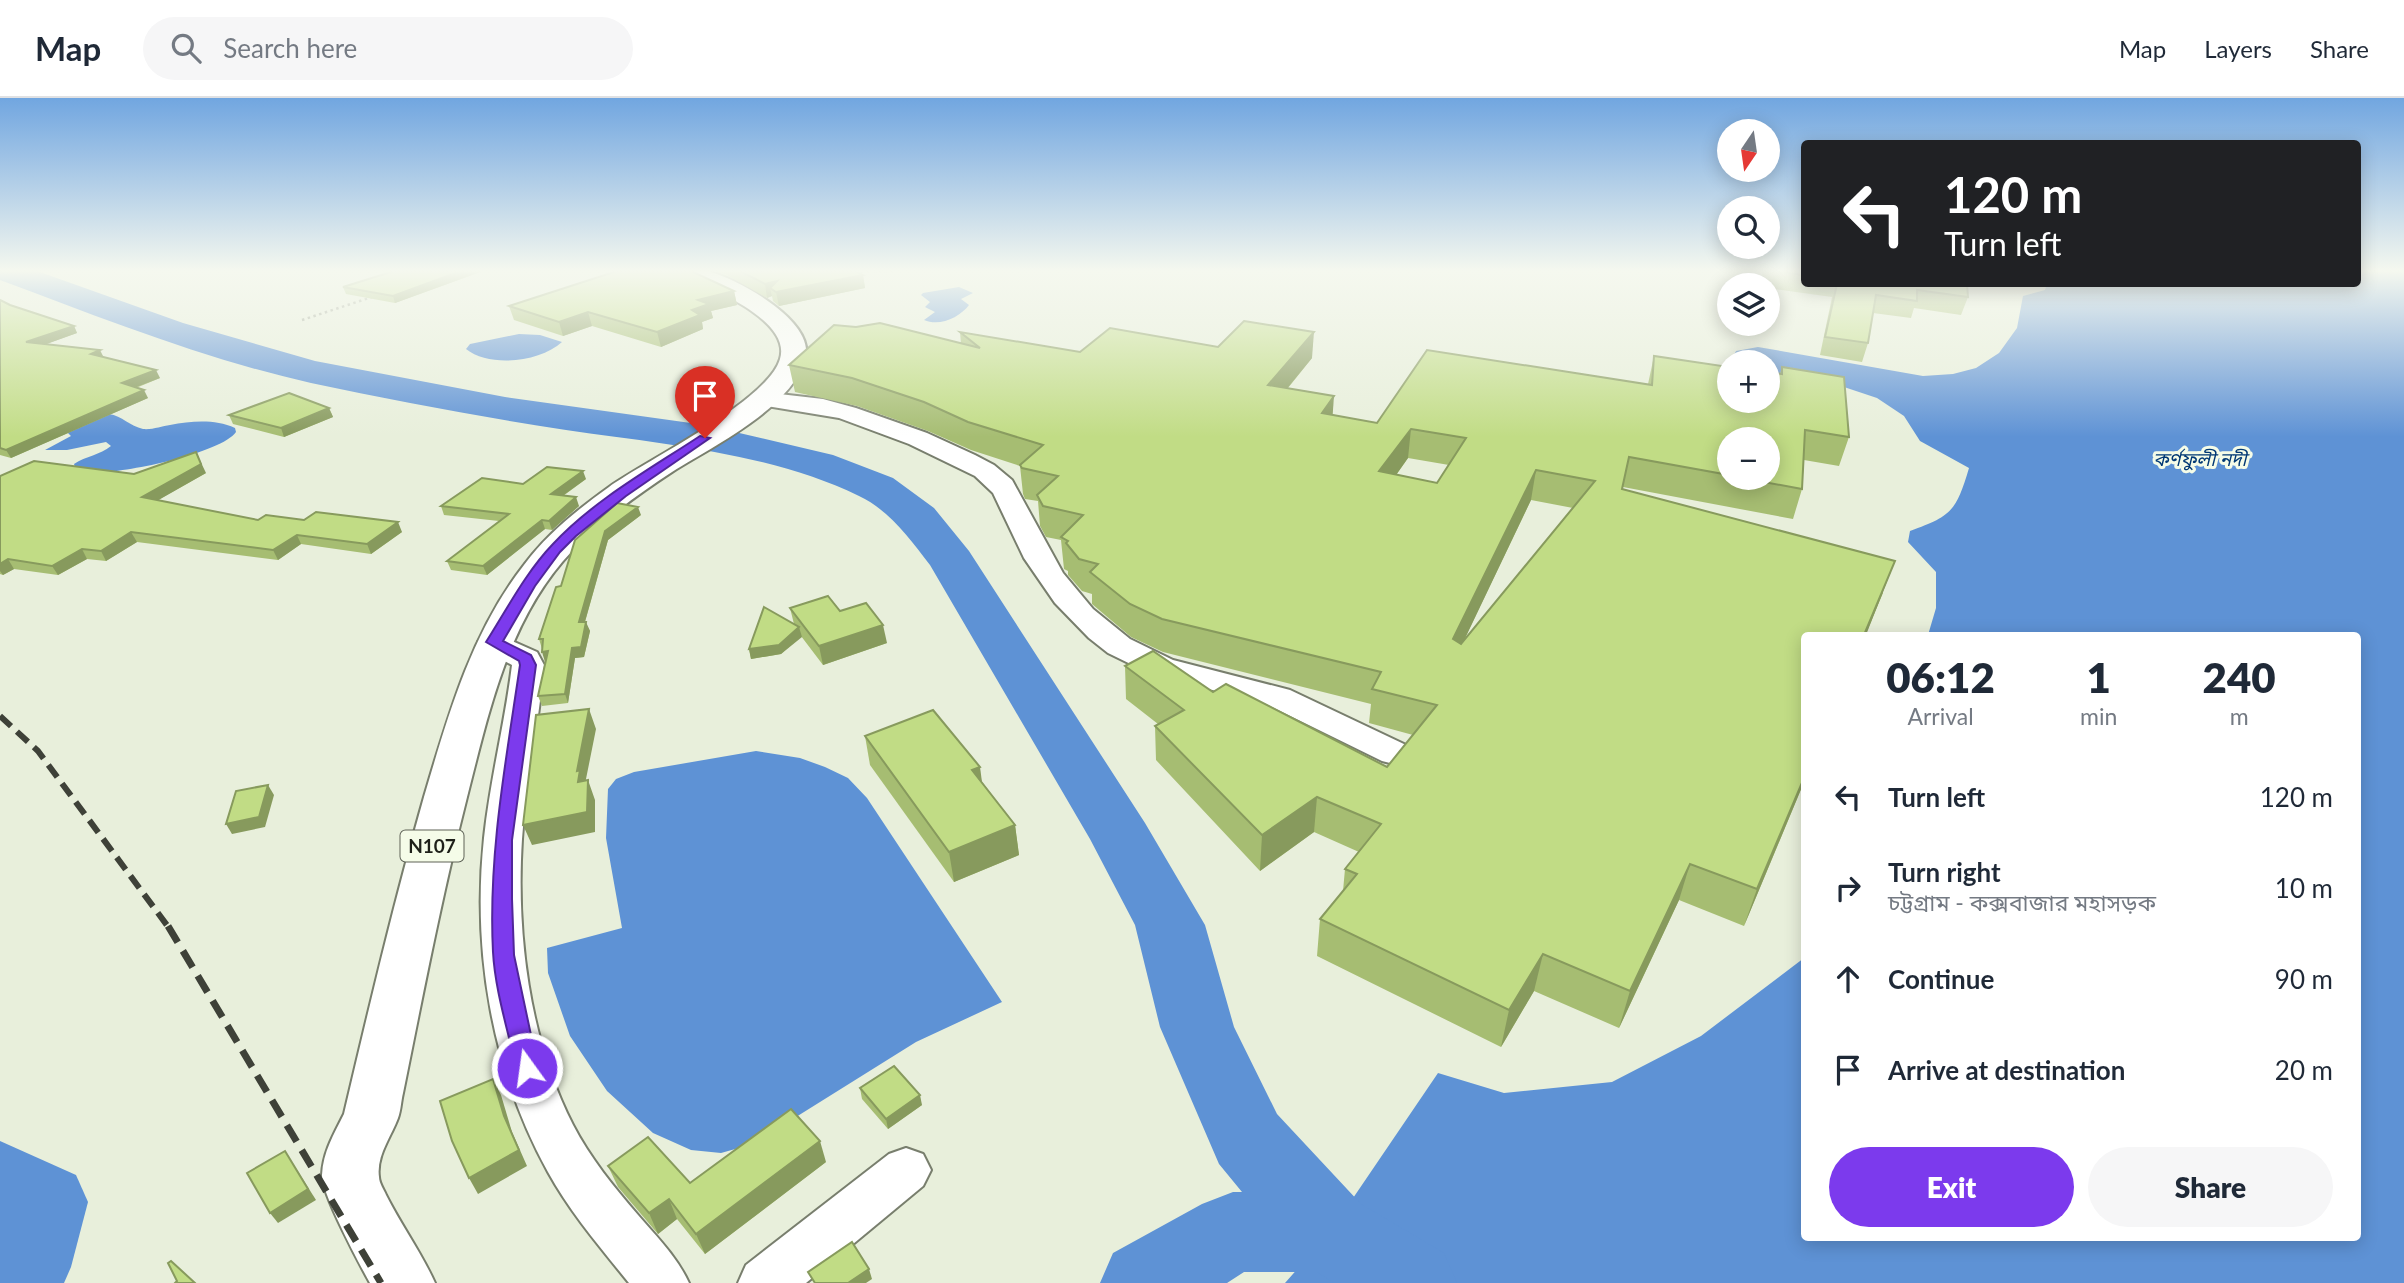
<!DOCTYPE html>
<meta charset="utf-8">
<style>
:root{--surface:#fff;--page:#f6f6f7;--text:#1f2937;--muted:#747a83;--line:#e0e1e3;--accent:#7c3aed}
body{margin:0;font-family:Lato,"Noto Sans Bengali",sans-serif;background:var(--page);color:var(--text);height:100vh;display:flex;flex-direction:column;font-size:26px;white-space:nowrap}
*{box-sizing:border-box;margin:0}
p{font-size:23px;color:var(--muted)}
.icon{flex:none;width:38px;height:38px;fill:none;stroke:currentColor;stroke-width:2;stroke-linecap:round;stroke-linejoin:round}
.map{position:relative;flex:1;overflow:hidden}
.details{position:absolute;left:1801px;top:534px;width:560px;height:609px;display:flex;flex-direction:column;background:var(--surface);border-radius:7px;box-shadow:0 4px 18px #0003}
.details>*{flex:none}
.guide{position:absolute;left:1801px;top:42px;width:560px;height:147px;border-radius:7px;box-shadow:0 4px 18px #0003;background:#202124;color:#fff;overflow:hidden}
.needle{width:46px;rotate:193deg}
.buttons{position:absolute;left:1717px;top:21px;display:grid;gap:14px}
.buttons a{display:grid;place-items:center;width:63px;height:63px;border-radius:50%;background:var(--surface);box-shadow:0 4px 18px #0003;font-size:35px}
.pin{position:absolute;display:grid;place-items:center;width:60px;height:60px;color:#fff;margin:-72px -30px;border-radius:50% 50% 50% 0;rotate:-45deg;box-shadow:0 0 7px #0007}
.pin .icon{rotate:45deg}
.me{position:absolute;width:77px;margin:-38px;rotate:346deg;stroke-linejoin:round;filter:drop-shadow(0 0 5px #0008)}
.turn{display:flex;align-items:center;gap:24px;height:147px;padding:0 28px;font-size:32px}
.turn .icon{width:91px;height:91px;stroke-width:2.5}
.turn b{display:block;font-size:49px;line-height:60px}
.eta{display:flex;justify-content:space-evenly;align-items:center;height:119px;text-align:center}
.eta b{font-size:42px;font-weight:800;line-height:49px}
.primary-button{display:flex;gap:14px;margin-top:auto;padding:14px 28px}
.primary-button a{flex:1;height:80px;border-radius:42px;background:var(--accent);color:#fff;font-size:28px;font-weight:800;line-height:80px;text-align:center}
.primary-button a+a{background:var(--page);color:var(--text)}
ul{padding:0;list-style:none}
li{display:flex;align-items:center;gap:21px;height:91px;padding:0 28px}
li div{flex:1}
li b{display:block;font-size:26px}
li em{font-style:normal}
header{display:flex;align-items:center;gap:42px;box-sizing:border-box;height:98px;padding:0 35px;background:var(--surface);border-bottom:2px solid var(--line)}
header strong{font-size:33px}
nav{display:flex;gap:38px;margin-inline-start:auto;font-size:24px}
.search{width:490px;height:63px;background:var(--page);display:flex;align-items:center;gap:18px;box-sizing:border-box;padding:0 24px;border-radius:38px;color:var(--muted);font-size:26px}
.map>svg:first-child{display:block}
</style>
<header>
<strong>Map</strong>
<div class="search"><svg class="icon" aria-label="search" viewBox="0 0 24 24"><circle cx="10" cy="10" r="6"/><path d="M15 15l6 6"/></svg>Search here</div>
<nav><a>Map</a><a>Layers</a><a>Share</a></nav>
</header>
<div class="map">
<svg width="2404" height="1185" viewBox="0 0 2404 1185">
<rect width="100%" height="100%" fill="#e8efdb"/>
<!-- water -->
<g fill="#5e92d5">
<path d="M 2357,173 L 2404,173 L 2404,1185 L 1285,1185 L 1330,1134 L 1438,975 L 1504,995 L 1612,984 L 1701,938 L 1804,860 L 1804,1139 L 2357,1139 L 2357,537 L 1928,537 L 1936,510 L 1936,474 L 1908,444 L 1910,433 C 1951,418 1956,414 1969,370 L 1920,343 L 1904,318 L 1877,300 L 1832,285 L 1768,273 L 1768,264 L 1739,264 L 1732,261 L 1736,253 L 1758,249 L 1923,278 L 1953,276 L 1976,270 L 1999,255 L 2017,230 L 2023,198 L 2045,192 L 2047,186 L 2357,186 Z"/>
<path d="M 959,189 L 973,195 L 961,201 L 969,207 C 960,219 940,229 924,222 L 935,214 L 925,209 L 930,204 L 921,197 L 923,195 Z"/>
<path d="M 519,236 L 540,237 L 562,244 C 540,264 490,270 466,251 L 470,246 Z"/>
<path d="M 109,316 C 122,318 130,328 143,331 C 152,332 162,328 170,327 C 192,323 215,321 235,330 L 236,334 C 221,355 128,374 102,374 C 93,374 83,371 75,369 L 74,366 C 86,358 100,357 111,348 L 106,344 L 67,352 L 45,352 L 71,338 L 65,332 Z"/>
<polygon points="756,653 800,660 825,669 848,680 867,700 1002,904 916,944 753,1046 721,1055 691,1052 653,1035 607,993 570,938 548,875 547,850 622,830 606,740 608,691 616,681 634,674"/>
</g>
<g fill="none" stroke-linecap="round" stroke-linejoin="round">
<!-- river -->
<g fill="#5e92d5" fill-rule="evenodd">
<path d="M 0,173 L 37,173 L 183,225 L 315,263 L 505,299 L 705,327 L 833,357 L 893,380 L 934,410 L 969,453 L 1145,725 L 1205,827 L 1234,929 L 1277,1016 L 1361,1106 L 1444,1155 L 1457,1185 L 1334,1185 L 1317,1174 L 1244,1174 L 1227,1185 L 1100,1185 L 1113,1155 L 1202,1106 L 1233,1094 L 1242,1094 L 1219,1066 L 1160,929 L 1135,827 L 1090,741 L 930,467 C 910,441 889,412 859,398 C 771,355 662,346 566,332 C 481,319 395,303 311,285 C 204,261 102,220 0,182 Z"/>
<polygon points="0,1043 76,1077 88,1104 71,1169 64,1185 0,1185"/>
</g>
<!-- street casing -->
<g stroke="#787e6d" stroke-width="4">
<g id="street">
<polygon points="762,294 823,301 856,310 927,335 975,357 994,367 1012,382 1063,475 1093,511 1130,541 1173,562 1290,592 1406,647 1412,655 1406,663 1394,666 1382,663 1266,606 1151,576 1108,555 1089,540 1055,505 1024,460 993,395 975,378 909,346 839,320 754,306 750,301 754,296"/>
<path d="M 494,535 L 537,554 L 544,567 C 539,625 526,683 522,741 C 516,836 529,941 573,1027 C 590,1060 614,1089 638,1117 C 657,1139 677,1159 689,1185 L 629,1185 C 600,1149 570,1114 548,1074 C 492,972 472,854 484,740 C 490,682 505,625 512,567 L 483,551 L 478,544 L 483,537 Z"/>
<polygon points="906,1050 923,1056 931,1072 923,1088 806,1185 738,1185 746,1167 889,1056"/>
</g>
</g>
<!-- highway casing -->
<g stroke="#787e6d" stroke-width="4">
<path id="highway" d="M 680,173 C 690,173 702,171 711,174 C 741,183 817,224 805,262 C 790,311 713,348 672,374 C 637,397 602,422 573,452 C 509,518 489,613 467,699 C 442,797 423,896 403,995 C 401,1003 401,1012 398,1020 C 391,1039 376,1058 379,1079 C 379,1085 384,1092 386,1097 C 401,1127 421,1154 435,1185 L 370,1185 C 360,1167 321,1094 322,1077 C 323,1054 334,1036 344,1016 C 369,910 394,804 424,699 C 448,618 471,535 524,467 C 547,436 577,412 609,389 C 647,362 768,303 780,261 C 792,222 710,190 683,178 Z"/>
</g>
<!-- path -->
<g stroke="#999e8f" stroke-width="2.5" stroke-dasharray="2.5 3.5" stroke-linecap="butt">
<polyline points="855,174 892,173"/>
<polyline points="302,222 375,198"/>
</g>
<!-- street -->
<use href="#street" fill="#fff" fill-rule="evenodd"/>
<!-- highway -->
<use href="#highway" fill="#fff" fill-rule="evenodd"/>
<!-- rail-far1 -->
<polyline stroke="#3e4138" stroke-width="6" stroke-dasharray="15 8" stroke-linecap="butt" points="0,618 38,653 169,830"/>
<!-- rail -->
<polyline stroke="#3e4138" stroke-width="7" stroke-dasharray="19 10" stroke-linecap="butt" points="168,828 381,1185"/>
</g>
<!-- wall -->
<g fill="#a6bd72" fill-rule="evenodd">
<polygon points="380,173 483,173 395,205 346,196 343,189 388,175"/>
<polygon points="714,173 855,173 863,177 865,190 779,208 773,203 772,198 767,200 725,176"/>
<polygon points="1763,173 1804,173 1804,186 1967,186 1968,199 1961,217 1914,210 1911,220 1873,215 1868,245 1862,264 1820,257 1832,199 1768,190 1768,187 1760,187"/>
<polygon points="734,193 737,207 711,213 713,220 702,224 703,231 661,249 592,228 563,238 514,222 509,208"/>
<polygon points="0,202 10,207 74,228 77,235 46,246 104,259 160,280 136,290 148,300 11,360 0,357"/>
<path d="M 856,229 L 961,246 L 960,234 L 1080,254 L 1218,249 L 1312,260 L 1288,290 L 1333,317 L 1377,325 L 1648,286 L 1654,258 L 1780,276 L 1782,269 L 1849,339 L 1839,368 L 1804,362 L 1802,391 L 1793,421 L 1623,389 L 1622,391 L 1883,495 L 1744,828 L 1679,802 L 1619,930 L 1534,893 L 1501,949 L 1317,858 L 1320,821 L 1343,793 L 1345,771 L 1359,754 L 1314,734 L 1260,773 L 1156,662 L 1155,628 L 1158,626 L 1126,601 L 1125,568 L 1213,594 L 1387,669 L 1413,637 L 1369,625 L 1371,606 L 1163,554 L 1131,539 L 1092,506 L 1092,496 L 1082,493 L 1068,477 L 1068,473 L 1064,471 L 1061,442 L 1046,439 L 1040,428 L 1038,403 L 1025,401 L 1023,396 L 1020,368 L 971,352 L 928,333 L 857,308 L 795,294 L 789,267 ZM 1729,341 L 1768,380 L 1729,380 ZM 1408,360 L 1449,367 L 1437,385 L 1396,377 ZM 1531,402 L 1573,410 L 1464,542 Z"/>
<polygon points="329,310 333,319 284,339 233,326 229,317"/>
<polygon points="206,375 158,402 258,422 402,434 371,456 301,446 278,462 137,444 106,463 87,461 58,477 14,471 3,477 0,476 0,378"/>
<polygon points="586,381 563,398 579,408 552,432 545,431 487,477 451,472 447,463 499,423 444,417 441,408 523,386"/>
<polygon points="641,417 608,442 585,524 590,533 584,559 575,560 568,605 542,608 538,598 546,564 539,541 561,488 575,442"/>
<polygon points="790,510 840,513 887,545 823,567 801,538 781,556 751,561 749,551 794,526"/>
<polygon points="865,638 982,684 1015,727 1019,757 954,784 870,667"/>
<polygon points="860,990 922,1007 888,1031 862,1001"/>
<polygon points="826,1064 705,1156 677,1121 658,1136 618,1089 608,1068 690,1085"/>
</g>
<!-- shaded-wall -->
<g fill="#879a5d">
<polygon points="461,173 483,173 395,205 393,198"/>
<polygon points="863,177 865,190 779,208 776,194 770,190 772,198 767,200 765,186 777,183"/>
<polygon points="734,193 737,207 711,213 713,220 702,224 703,231 661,249 657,234 692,212 698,202"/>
<polygon points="588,214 592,228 563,238 559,224"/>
<polygon points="74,228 77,235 30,252 26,244"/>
<polygon points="1314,234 1312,260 1267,315 1268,287"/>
<polygon points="100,252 104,260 91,256"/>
<polygon points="156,272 160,280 126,293 122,285"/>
<polygon points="144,292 148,300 11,360 6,352"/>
<polygon points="1334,298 1332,326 1322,315"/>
<polygon points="329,310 333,319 284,339 281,330"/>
<polygon points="1411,331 1408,360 1377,404 1379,373"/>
<polygon points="196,354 206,375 148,408 142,399"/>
<polygon points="1536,372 1531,402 1449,574 1453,541"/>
<polygon points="583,373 586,381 554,404 551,396"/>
<polygon points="576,399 579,408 552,432 549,423"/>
<polygon points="638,409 641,417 608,442 582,534 579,524 605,433"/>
<polygon points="542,422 545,431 487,477 483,468"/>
<polygon points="398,424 402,434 371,456 367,446"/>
<polygon points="131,434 137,444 106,463 101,453"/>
<polygon points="297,437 301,446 278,462 273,452"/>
<polygon points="82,451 87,461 58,477 52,468"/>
<polygon points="8,461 14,471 3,477 0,473 0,466"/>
<polygon points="1895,463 1866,537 1864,537"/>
<polygon points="586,524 590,533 584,559 575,560 568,605 565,596 572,550"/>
<polygon points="883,527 887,545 823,567 819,548"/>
<polygon points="799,529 802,539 781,556 751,561 749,551"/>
<polygon points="548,553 552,563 545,564 542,554"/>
<polygon points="589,611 596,631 585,686 588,682 595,702 595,734 532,747 523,727 578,684 577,673"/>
<polygon points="980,669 984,699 972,672"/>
<polygon points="1804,680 1804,684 1744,828 1757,791"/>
<polygon points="268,687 274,697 265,729 232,736 226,726"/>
<polygon points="1317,699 1314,734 1260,773 1262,737"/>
<polygon points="1015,727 1019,757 954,784 949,754"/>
<polygon points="1690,766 1679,802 1619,930 1630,893"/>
<polygon points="1543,856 1534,893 1501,949 1509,912"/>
<polygon points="493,981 501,997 512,1034 527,1068 478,1096 469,1080 504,1018"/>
<polygon points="920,997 922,1007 888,1031 886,1021"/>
<polygon points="820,1043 826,1064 705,1156 696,1136"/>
<polygon points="285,1053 316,1102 278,1125 270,1115"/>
<polygon points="669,1101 677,1121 658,1136 649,1115"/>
<polygon points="869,1171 872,1181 866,1185 848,1185"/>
</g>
<!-- building -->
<g fill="#c1dc85" stroke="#879a5d" stroke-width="2" fill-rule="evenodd">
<polygon points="394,173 461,173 393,198 343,189"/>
<polygon points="617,173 691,173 734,193 698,202 709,206 692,212 700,217 657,234 588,214 559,224 509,208"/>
<polygon points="740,173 855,173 863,177 776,194 770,190 777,183 765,186"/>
<polygon points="1775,173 1804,173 1804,177"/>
<polygon points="1837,186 1967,186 1968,199 1917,192 1917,203 1876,197 1868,245 1825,239"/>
<polygon points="0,202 10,207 74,228 26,244 100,252 91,256 156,272 122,285 144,292 6,352 0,350"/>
<path d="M 1244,223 L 1314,234 L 1268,287 L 1334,298 L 1322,315 L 1377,325 L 1427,252 L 1652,287 L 1654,258 L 1729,269 L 1729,303 L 1768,303 L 1768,274 L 1782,276 L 1782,269 L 1844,279 L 1849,339 L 1805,332 L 1802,391 L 1742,380 L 1768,380 L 1768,341 L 1729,341 L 1729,377 L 1629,359 L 1622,391 L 1895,463 L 1864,537 L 1804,537 L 1804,680 L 1757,791 L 1690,766 L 1630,893 L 1543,856 L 1509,912 L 1320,821 L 1357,776 L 1345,771 L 1381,726 L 1317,699 L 1262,737 L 1155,628 L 1184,612 L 1125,568 L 1153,553 L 1213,594 L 1226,586 L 1387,669 L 1437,607 L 1372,591 L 1381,574 L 1162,521 L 1130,506 L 1090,474 L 1098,466 L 1079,461 L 1066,445 L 1068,443 L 1061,439 L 1083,417 L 1043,408 L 1037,397 L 1058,378 L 1022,370 L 1020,367 L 1043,347 L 968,324 L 924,304 L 852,280 L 789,267 L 834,227 L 856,229 L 880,225 L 980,250 L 960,234 L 1080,254 L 1110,230 L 1218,249 ZM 1411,331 L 1466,340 L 1437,385 L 1379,373 ZM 1536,372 L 1595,383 L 1461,546 L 1453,541 Z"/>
<polygon points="289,295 329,310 281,330 229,317"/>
<polygon points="196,354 201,366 142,399 258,422 266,417 304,422 316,414 398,424 367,446 297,437 273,452 131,434 101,453 82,451 52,468 8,461 0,466 0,378 34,363 134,376"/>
<polygon points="547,369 583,373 551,396 576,399 549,423 542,422 483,468 447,463 509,416 441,408 482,380 523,386"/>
<polygon points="617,405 638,409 605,433 579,524 586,524 581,549 572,550 565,596 538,598 548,553 542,554 543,541 539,541 556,489 561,488 575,442"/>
<polygon points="828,498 840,513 866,505 883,527 819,548 790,510"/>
<polygon points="764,509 799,529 779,547 749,551"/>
<polygon points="589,611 577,673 580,672 578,684 588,682 587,714 523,727 536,617"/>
<polygon points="933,612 980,669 972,672 1015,727 949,754 865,638"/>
<polygon points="268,687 259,719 226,726 236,693"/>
<polygon points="894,968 920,997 886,1021 860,990"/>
<polygon points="493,981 504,1018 519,1052 469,1080 452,1043 440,1003"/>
<polygon points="791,1011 820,1043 696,1136 669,1101 649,1115 608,1068 648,1039 690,1085"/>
<polygon points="285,1053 308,1091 270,1115 247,1075"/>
<polygon points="852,1144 869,1171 848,1185 815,1185 808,1174"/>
<polygon points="171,1163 195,1185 175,1185 177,1183 168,1165"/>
</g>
<!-- sky -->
<linearGradient id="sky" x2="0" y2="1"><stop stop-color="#71a6e0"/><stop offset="0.51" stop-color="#f5f8ef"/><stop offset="1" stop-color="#f5f8ef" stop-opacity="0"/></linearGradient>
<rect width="2404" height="339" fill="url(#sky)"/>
<!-- route -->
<path fill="#7c3aed" stroke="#51269a" stroke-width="2" d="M 700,338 L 710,340 L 626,398 L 576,438 L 560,454 L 535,488 L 503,543 L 531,557 L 536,567 L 512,742 L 512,801 L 514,857 L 538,970 L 534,976 L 527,979 L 519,976 L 516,970 C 508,932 495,892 493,854 C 488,757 506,663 520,567 L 519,563 L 486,544 C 507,511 526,474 553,446 C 594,402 650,371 700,338 Z"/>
<g text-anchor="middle" stroke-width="6" stroke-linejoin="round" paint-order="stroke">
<!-- far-water labels -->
<g font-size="19" font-style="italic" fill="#003874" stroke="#f5fce8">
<text x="2200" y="368">কর্ণফুলী নদী</text>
</g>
<!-- shield labels -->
<rect fill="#f5fce8" stroke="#5e6257" stroke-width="2" x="400.5" y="732.5" width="63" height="31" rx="5"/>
<g font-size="19" font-weight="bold" fill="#1e2019">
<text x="432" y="755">N107</text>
</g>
</g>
</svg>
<div class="buttons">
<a><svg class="needle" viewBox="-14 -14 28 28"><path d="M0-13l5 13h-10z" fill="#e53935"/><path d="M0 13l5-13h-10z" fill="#747a83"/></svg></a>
<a><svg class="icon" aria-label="search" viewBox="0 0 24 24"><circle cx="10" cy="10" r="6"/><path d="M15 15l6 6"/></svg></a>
<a><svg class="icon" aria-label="layers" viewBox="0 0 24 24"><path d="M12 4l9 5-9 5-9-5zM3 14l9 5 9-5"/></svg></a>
<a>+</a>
<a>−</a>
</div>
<div class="pin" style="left:705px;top:340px;background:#d93025"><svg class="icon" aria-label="arrive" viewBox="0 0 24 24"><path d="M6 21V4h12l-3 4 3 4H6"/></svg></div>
<svg class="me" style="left:527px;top:970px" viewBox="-20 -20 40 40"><circle r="17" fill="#7c3aed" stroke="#fff" stroke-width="3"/><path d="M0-11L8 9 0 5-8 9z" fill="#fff"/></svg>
<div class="guide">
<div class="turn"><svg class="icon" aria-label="left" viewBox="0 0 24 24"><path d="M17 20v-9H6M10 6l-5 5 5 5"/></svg><div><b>120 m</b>Turn left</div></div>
</div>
<section class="details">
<div class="eta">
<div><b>06:12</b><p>Arrival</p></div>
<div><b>1</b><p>min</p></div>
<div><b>240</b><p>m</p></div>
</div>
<ul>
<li><svg class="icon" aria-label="left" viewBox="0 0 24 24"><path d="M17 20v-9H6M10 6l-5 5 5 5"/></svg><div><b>Turn left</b></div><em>120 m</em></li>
<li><svg class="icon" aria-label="right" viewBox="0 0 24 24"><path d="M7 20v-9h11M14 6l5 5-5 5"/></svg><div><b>Turn right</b><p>চট্টগ্রাম - কক্সবাজার মহাসড়ক</p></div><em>10 m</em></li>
<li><svg class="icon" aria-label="ahead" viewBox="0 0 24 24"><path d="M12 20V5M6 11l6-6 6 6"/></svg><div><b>Continue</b></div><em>90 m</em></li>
<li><svg class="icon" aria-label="arrive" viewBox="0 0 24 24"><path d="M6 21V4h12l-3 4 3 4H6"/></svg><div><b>Arrive at destination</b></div><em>20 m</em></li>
</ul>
<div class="primary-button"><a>Exit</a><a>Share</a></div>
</section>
</div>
